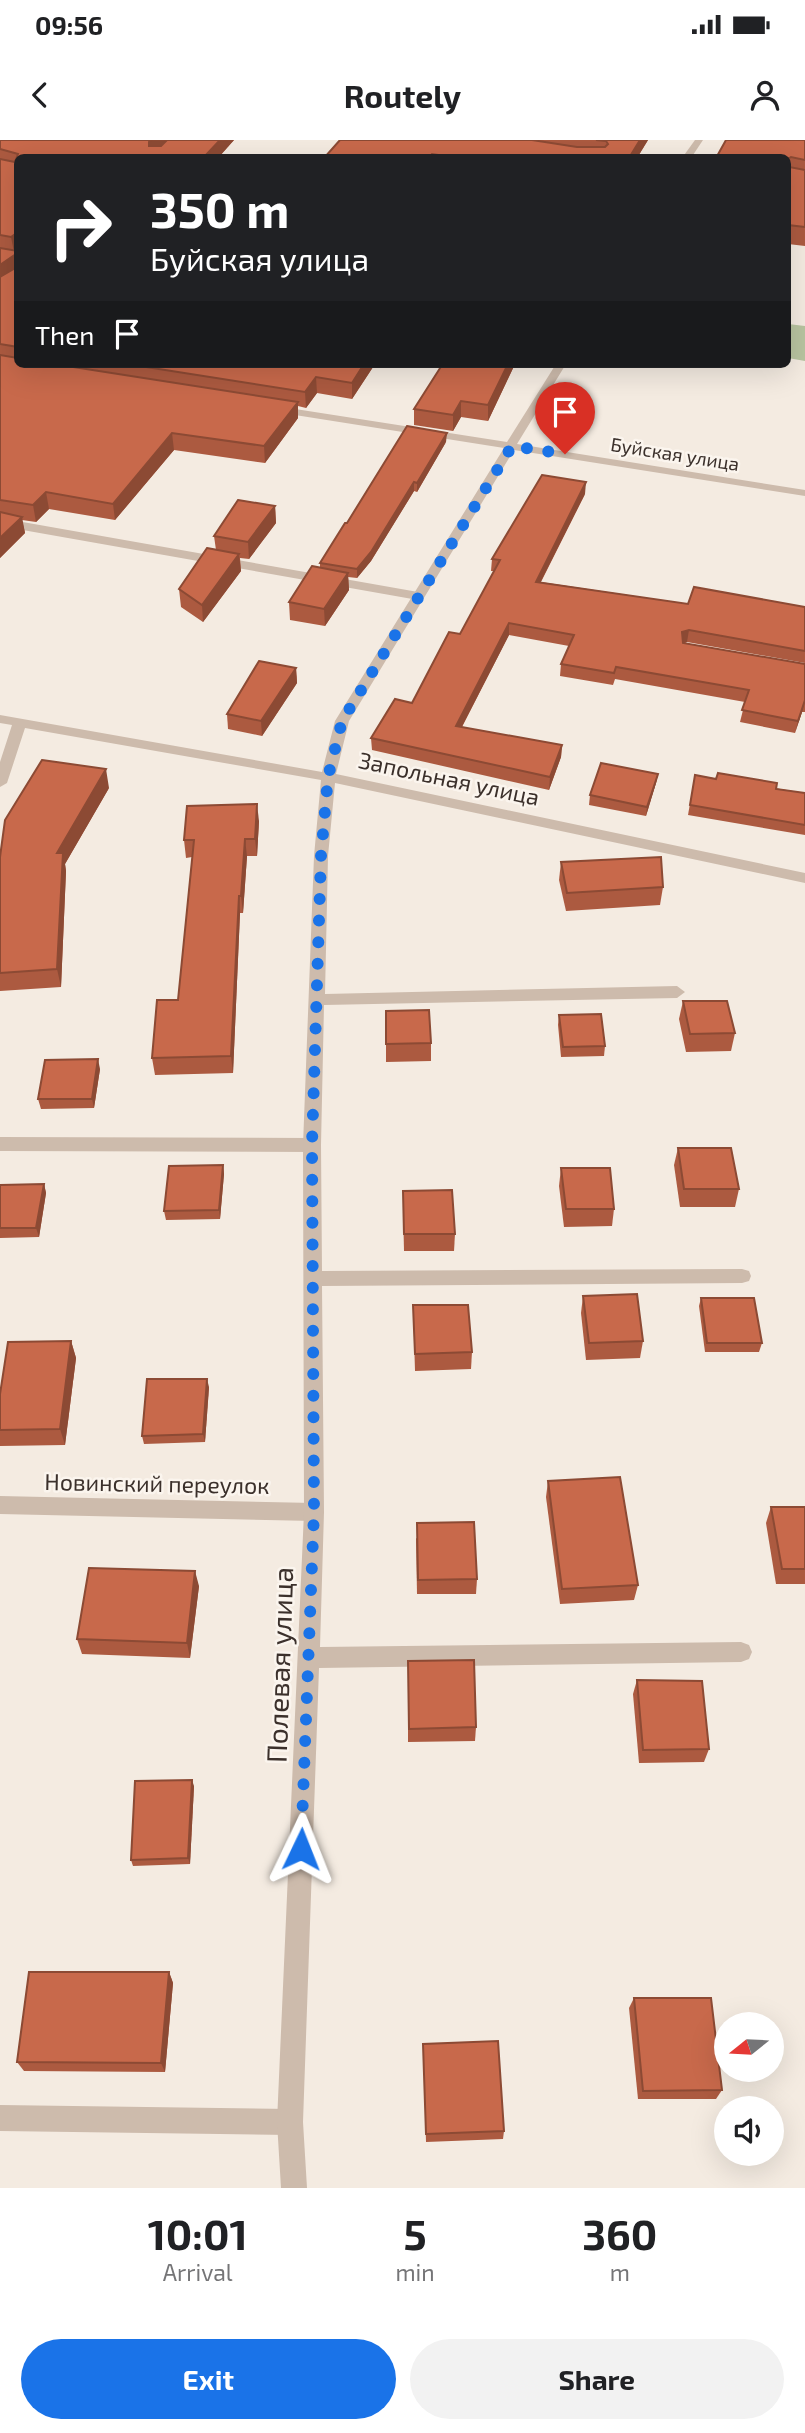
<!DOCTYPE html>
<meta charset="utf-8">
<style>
:root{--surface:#fff;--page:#f2f2f2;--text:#202124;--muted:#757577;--accent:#1a73e8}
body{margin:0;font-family:"Exo 2",sans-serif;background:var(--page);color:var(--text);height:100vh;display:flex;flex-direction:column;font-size:26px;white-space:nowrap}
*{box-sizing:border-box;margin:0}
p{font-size:23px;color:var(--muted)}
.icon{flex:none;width:38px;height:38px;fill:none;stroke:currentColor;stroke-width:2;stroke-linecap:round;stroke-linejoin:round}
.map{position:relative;height:2048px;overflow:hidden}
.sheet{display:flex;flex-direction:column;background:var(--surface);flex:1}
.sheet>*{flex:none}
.hud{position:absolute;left:14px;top:14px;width:777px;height:214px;border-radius:10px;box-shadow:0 7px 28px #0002;background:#202124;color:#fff;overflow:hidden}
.needle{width:46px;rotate:252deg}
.buttons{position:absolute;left:714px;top:1872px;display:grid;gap:14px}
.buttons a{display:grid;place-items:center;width:70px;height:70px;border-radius:50%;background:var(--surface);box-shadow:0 7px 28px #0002;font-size:35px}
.pin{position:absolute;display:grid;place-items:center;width:60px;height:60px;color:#fff;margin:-72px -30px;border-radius:50% 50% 50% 0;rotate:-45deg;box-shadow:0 0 7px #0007}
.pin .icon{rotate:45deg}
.me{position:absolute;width:77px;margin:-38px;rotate:2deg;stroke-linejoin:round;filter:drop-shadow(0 0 5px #0008)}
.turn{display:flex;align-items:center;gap:24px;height:147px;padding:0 21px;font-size:32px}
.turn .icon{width:91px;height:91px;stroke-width:2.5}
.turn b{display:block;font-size:49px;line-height:60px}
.then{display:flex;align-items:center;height:66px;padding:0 21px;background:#0003;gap:14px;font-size:26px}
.eta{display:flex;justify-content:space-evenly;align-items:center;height:119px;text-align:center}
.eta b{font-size:42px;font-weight:700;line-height:49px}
.action{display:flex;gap:14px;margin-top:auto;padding:14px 21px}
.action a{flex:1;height:80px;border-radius:42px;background:var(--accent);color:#fff;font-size:28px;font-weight:700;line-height:80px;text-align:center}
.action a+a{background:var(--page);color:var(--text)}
.status{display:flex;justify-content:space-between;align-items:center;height:49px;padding:0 35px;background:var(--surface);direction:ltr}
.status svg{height:19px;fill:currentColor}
header{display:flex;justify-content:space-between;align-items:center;height:91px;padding:0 21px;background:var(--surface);font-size:32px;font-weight:700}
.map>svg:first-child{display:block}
</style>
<div class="status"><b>09:56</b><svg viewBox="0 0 49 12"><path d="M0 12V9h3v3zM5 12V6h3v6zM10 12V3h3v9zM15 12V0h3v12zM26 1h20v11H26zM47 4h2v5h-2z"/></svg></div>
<header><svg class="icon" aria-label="back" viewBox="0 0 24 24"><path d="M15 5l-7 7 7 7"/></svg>Routely<svg class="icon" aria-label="person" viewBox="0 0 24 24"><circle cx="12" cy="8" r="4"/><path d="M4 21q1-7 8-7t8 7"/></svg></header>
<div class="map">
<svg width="805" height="2048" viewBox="0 0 805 2048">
<rect width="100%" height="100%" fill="#f4ebe1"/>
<!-- green -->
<polygon fill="#b8c4a0" points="788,184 805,186 805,221 788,218"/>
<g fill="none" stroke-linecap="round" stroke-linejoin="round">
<!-- service -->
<g fill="#cdbbac" fill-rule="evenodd">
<polygon points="0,378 418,452 424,456 418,460 0,386"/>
<polygon points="0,997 312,998 318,1000 321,1005 318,1010 312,1012 0,1011"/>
<polygon points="0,1356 314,1363 321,1365 324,1372 321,1379 314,1381 0,1374"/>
<polygon points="0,1965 290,1969 299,1973 303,1982 299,1991 290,1995 0,1991"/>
</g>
<!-- minor -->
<g fill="#cdbbac" fill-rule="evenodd">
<polygon points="695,0 703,0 691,18 682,18"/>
<polygon points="556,224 566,224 517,304 805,350 805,356 514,310 349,581 336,634 805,733 805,743 335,643 328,716 325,854 677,846 685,852 677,858 324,865 321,1005 322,1131 742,1129 749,1131 751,1136 749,1141 742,1143 322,1146 324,1372 320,1507 741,1502 749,1505 752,1512 749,1519 741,1522 319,1528 303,1982 307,2048 281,2048 277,1982 304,1372 303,1005 314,716 321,640 25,588 7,643 0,647 0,622 12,585 0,583 0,575 322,632 335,581 504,308 276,272 271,269 276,266 507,302"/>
</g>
</g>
<!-- wall -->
<g fill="#ac5a40">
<polygon points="0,0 234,0 218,18 18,18 15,111 18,111 18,224 375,224 352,259 317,253 306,268 298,266 298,278 265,323 174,310 115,380 49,369 36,382 22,380 25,393 0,418"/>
<polygon points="340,0 648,0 637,18 324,18"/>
<polygon points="805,0 805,106 788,104 788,18"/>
<polygon points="455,224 515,224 488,281 461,277 453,291 414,285 414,269"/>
<polygon points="446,302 417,352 414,351 371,421 357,438 348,437 349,450 325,486 290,480 289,462 320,428 320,423"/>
<polygon points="585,354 541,442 688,464 805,467 805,523 687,502 685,503 805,524 805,572 802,572 795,593 740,582 745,562 615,539 613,545 560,536 561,524 569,506 509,495 462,587 562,605 561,617 549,650 372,610 371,598 412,563 460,494 494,431 491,431 492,419"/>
<polygon points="275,366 276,383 249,419 240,418 241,431 203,482 181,467 179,449 216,410 214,396"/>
<polygon points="296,528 297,543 262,596 228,589 227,574"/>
<polygon points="658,634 656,643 646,676 589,665 590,655"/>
<polygon points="695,635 805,653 805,695 688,675"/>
<polygon points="109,648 65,724 66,731 61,847 0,851 0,717"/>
<polygon points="259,681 257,716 247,716 243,773 240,773 233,933 155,935 152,918 178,860 192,717 186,718 184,700"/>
<polygon points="561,722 663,747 660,765 566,771 559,740"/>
<polygon points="683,861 735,893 731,911 686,912 679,879"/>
<polygon points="386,871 431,903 431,921 386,922"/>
<polygon points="559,875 605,906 604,916 561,917 558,885"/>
<polygon points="100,929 94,968 41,969 38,959"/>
<polygon points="678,1008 739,1049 735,1067 680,1067 674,1025"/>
<polygon points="223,1025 224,1034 220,1079 166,1080 164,1071"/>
<polygon points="561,1028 614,1069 612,1086 564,1087 559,1046"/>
<polygon points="44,1044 46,1053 39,1097 0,1098 0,1045"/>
<polygon points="403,1068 455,1094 454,1111 404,1111"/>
<polygon points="583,1156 643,1201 640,1218 586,1220 581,1173"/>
<polygon points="701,1158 762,1203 759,1212 705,1212 699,1166"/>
<polygon points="413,1165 472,1212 471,1229 415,1231"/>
<polygon points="71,1201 76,1218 65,1305 0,1306 0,1254"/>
<polygon points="209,1247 205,1302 144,1304 142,1296"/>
<polygon points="548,1341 638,1445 634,1460 560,1464 546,1357"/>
<polygon points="771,1367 805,1367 805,1444 776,1444 766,1383"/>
<polygon points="416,1398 477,1439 476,1454 417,1454"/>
<polygon points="199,1446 190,1518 82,1514 77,1499"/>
<polygon points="408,1521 476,1587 475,1601 408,1602"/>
<polygon points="637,1540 709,1609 704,1622 639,1623 633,1554"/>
<polygon points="194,1646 190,1724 133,1726 131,1720"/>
<polygon points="169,1832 173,1843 165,1932 24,1931 17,1922"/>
<polygon points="634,1858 722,1950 716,1959 638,1959 629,1868"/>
<polygon points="423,1904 504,1991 503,1999 426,2002"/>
</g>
<!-- shaded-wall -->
<g fill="#8c4a34">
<polygon points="151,0 167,0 150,18 149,2"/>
<polygon points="220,0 234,0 218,18 204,17"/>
<polygon points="640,0 648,0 637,18 629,18"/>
<polygon points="18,92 18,109 14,112 11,97"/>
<polygon points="16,114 18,130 0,142 0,125"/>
<polygon points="364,224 375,224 352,259 352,243"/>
<polygon points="508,224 515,224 488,281 488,265"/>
<polygon points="316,237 317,253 306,268 305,252"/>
<polygon points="461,261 461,277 453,291 453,275"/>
<polygon points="298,262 298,278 265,323 264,306"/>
<polygon points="172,293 174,310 115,380 113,364"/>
<polygon points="447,293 446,302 417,352 417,343"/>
<polygon points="414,342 414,351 371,421 357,438 357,429"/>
<polygon points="586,342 585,354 535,453 536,442"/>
<polygon points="46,352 49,369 36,382 33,365"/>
<polygon points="275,366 276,383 249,419 248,402"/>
<polygon points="22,377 25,393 0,418 0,398"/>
<polygon points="239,414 241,431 203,482 202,465"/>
<polygon points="348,433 349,450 325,486 324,469"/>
<polygon points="509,483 509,495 456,598 456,586"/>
<polygon points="689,490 687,502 680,504 682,492"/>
<polygon points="296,528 297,543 262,596 261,581"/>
<polygon points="805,560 802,572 795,593 798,581"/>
<polygon points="562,605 561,617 549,650 550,637"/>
<polygon points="106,629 109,648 65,724 66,731 61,847 57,829 57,713"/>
<polygon points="658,634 656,643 646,676 647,667"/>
<polygon points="257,664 259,681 257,716 255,699"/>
<polygon points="245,699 247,716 243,773 241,756"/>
<polygon points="239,756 240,773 233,933 231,916"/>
<polygon points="98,919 100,929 94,968 92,959"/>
<polygon points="223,1025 224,1034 220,1079 219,1070"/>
<polygon points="44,1044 46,1053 39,1097 36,1088"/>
<polygon points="71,1201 76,1218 65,1305 60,1289"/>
<polygon points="207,1239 209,1247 205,1302 203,1294"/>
<polygon points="195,1431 199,1446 190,1518 187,1503"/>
<polygon points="192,1640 194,1646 190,1724 188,1718"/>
<polygon points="169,1832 173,1843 165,1932 161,1923"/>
</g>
<!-- building -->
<g fill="#c8694b" stroke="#8c4a34" stroke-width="2">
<polygon points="0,0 151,0 149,2 149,6 161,6 167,0 220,0 204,17 207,18 18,18 18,92 11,97 0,95 0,19 15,22 18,14 0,9"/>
<polygon points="340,0 532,0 577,7 605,7 608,4 606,1 596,0 640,0 629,18 460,18 432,14 429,18 324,18"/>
<polygon points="726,0 805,0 805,20 791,17 788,19 789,27 805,30 805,87 788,85 788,18 716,18"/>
<polygon points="0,108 18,111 18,207 0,204 0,137 17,127 16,114 0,125"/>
<polygon points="0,215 18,218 18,224 54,224 298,262 264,306 172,293 113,364 46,352 33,365 0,360"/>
<polygon points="127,224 364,224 352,243 316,237 305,252"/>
<polygon points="455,224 508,224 488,265 461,261 453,275 414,269 442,225 453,227"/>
<polygon points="407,286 447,293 417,343 414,342 371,412 357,429 320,423 345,383 347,383"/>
<polygon points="542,335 586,342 536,442 688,464 694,447 805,467 805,511 689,490 682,492 683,503 805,524 805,560 798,581 742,570 749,550 616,527 614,533 561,524 574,495 509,483 456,586 562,605 550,637 371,598 395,559 412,563 449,492 460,494 500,420 492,419"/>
<polygon points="238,360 275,366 248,402 214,396"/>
<polygon points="0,372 22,377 0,398"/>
<polygon points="207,408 239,414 202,465 179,449"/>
<polygon points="312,426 348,433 324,469 289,462"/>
<polygon points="259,521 296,528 261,581 227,574"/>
<polygon points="42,620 106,629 57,713 63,713 57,829 0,833 0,717 5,680"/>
<polygon points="601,623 658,634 647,667 590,655"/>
<polygon points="718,633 777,643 776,649 805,653 805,685 690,665 695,635 716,639"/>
<polygon points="257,664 255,699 245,699 241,756 239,756 231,916 152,918 157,860 178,860 194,700 184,700 187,666"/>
<polygon points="661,717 663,747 567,753 561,722"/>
<polygon points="683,861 727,861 735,893 690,894"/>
<polygon points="429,870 431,903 386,904 386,871"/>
<polygon points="601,874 605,906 563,907 559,875"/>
<polygon points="98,919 92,959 38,959 45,920"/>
<polygon points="678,1008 731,1008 739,1049 684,1049"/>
<polygon points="223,1025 219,1070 164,1071 169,1026"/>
<polygon points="561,1028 610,1028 614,1069 566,1069"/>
<polygon points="44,1044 36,1088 0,1088 0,1045"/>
<polygon points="452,1050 455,1094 404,1094 403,1051"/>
<polygon points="637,1154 643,1201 589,1203 583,1156"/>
<polygon points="701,1158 754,1158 762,1203 707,1203"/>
<polygon points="413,1165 468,1165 472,1212 415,1214"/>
<polygon points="71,1201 60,1289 0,1290 0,1254 8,1202"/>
<polygon points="147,1239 207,1239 203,1294 142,1296"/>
<polygon points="620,1337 638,1445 562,1449 548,1341"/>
<polygon points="771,1367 805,1367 805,1429 782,1429"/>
<polygon points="474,1382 477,1439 418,1440 417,1383"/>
<polygon points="89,1428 195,1431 187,1503 77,1499"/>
<polygon points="474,1520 476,1587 409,1589 408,1521"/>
<polygon points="637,1540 702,1541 709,1609 643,1610"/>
<polygon points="192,1640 188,1718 131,1720 135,1641"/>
<polygon points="29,1832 169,1832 161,1923 17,1922"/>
<polygon points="634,1858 711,1858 722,1950 643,1951"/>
<polygon points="498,1901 504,1991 426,1994 423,1904"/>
</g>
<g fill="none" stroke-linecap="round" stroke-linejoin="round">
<!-- route -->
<polyline stroke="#1a73e8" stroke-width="12" stroke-dasharray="0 21.6" points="301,1709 314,1372 312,1004 321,716 328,637 342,581 512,306 565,314"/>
</g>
<g text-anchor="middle" stroke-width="5" stroke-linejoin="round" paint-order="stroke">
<!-- far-street labels -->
<g font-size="19" fill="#3b302b" stroke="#fbf5ee">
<text transform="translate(675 314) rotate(9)" y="7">Буйская улица</text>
</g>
<!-- street labels -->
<g font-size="23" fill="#3b302b" stroke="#fbf5ee">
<text transform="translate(449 639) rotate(12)" y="8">Запольная улица</text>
<text transform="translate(157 1344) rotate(1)" y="8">Новинский переулок</text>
</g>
<!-- near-street labels -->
<g font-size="28" fill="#3b302b" stroke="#fbf5ee">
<text transform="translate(280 1525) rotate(-88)" y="10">Полевая улица</text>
</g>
</g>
</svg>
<div class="buttons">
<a><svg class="needle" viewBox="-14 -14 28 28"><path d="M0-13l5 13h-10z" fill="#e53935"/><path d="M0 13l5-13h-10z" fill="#757577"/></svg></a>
<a><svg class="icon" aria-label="sound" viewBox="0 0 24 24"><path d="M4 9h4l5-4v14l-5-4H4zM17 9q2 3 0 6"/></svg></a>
</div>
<div class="pin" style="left:565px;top:314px;background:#d93025"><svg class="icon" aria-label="arrive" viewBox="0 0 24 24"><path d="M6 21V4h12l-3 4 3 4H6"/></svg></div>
<svg class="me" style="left:301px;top:1709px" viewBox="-20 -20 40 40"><path d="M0-17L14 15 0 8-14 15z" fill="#1a73e8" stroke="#fff" stroke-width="4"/></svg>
<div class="hud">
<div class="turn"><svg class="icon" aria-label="right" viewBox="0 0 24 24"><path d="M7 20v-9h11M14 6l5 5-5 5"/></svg><div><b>350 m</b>Буйская улица</div></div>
<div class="then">Then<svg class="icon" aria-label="arrive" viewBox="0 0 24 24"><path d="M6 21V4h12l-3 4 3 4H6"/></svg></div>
</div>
</div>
<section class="sheet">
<div class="eta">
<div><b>10:01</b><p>Arrival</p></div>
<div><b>5</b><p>min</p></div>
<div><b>360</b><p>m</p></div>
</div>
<div class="action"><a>Exit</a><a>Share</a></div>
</section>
